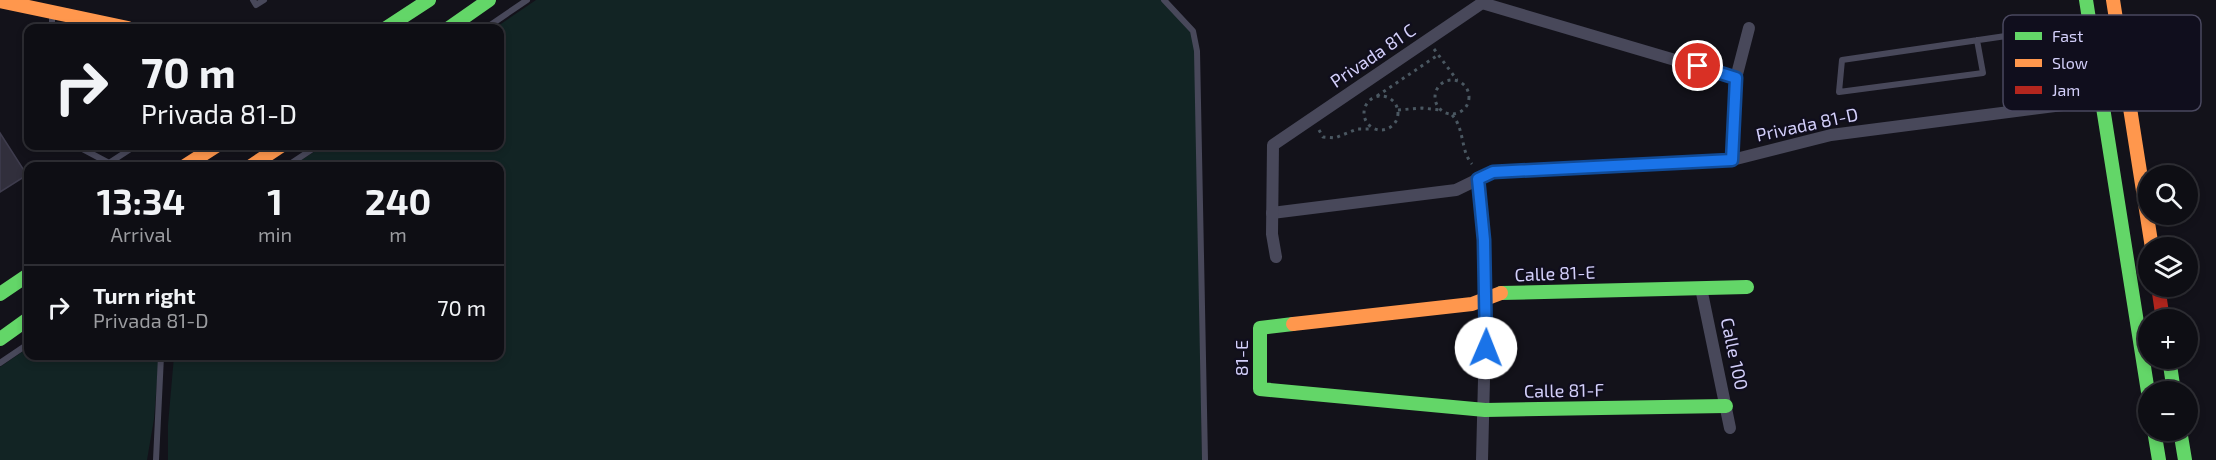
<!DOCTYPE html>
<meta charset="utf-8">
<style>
:root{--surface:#0e0e14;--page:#17171d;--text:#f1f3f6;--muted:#9b9ca0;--line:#2e2e34}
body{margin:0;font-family:"Exo 2",sans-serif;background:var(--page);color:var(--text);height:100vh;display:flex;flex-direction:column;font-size:22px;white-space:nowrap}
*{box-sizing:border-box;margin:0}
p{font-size:20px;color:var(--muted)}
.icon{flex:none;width:33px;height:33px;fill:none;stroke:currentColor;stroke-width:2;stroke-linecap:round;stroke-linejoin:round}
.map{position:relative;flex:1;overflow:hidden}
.drawer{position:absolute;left:24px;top:162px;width:480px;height:198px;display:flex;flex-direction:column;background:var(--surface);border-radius:12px;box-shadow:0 3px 9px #0003,0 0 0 2px var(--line)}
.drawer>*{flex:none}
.hud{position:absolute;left:24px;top:24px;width:480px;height:126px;border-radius:12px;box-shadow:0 3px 9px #0003,0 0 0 2px var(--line);background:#0e0e14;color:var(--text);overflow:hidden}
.controls{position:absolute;left:2138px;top:165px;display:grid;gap:12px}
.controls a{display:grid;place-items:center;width:60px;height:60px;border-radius:50%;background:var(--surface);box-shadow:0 3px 9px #0003,0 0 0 2px var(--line);font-size:30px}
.pin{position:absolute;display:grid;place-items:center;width:51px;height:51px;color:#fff;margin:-26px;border:3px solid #fff;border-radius:50%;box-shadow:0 2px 6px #0007}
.me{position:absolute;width:66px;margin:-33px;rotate:1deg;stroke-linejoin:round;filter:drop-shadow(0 0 4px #0008)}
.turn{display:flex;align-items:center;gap:21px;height:126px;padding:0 18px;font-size:27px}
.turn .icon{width:78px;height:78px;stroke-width:2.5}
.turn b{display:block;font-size:42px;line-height:51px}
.eta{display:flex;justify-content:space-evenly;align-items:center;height:102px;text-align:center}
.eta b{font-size:36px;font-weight:700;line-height:42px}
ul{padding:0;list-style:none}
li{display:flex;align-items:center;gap:18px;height:84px;padding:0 18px;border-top:2px solid var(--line)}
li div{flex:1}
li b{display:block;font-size:22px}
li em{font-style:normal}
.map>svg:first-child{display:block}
</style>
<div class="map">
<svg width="2216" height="460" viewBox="0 0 2216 460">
<rect width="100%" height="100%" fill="#13121a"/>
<!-- green -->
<g fill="#122424">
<polygon points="536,0 1161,0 1192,32 1195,42 1202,460 168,460 168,425 174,356 500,356 500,166 292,166 323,146 500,146 500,28 495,28"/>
<polygon points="28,348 28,356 159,356 154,419 147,460 0,460 0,367"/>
</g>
<!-- building -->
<polygon fill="#312f3c" stroke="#3e3c4d" stroke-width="1.5" points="0,133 27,175 0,192"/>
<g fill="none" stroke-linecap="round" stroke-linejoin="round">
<!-- path -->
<g stroke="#4a5761" stroke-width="3" stroke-dasharray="3 4.5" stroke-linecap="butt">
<polyline points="1434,49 1457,80"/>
<circle cx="1452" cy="97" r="17"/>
<circle cx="1381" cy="113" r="17"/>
<polyline points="1377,96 1438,55"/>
<polyline points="1398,110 1422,108 1441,110"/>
<path d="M 1452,115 C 1465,129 1460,150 1472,164"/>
<polyline points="1319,130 1323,137 1335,138 1357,129 1373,129"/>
</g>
<!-- lane -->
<g stroke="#48485a" stroke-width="6">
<polyline points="253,0 256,5 264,0"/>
<polyline points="1164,0 1193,31 1197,51 1205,460"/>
<polyline points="52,28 52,13"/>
<polyline points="486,28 527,0"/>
<path d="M 1977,40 L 1983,73 L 1839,92 L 1842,60 C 1933,47 2024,34 2115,20"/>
<polyline points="77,146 109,163 111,166"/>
<polyline points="109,163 135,146"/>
<polyline points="287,166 317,146"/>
<polyline points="0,363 28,344"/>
<polyline points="156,460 161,356"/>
</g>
<!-- street -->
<g stroke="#48485a" stroke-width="12">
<polyline points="1732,160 1736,78 1749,28"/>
<polyline points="1478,179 1484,240 1486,299 1482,460"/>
<polyline points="1272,213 1456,190 1493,172 1732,160 1831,135 2102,100"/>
<polyline points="1276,257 1272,234 1273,145 1482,3 1736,78"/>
<polyline points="1701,288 1730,428"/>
</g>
<!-- fast -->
<g stroke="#63d668" stroke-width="14">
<polyline points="2086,0 2148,392"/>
<polyline points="386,28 429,0"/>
<polyline points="449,28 489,0"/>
<polyline points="1501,293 1747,287"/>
<polyline points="0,294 28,275"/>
<polyline points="1293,324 1260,328 1260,389 1485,410 1726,406"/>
<polyline points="0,339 28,319"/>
<polyline points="2169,358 2174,392"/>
<polyline points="2154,430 2159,460"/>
<polyline points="2180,430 2185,460"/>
</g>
<!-- slow -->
<g stroke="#ff974d" stroke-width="14">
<polyline points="2113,0 2152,248"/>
<polyline points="0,1 128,28"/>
<polyline points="185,166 216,146"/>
<polyline points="251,166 281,146"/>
<polyline points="1293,324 1472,304 1501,293"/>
</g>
<!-- jam -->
<polyline stroke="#b3261e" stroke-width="14" points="2158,286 2163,320"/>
</g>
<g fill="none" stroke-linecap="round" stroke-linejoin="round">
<!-- route casing -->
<g stroke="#114b97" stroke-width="15">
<polyline id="route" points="1486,348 1484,240 1478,179 1493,172 1732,160 1736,78 1698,66"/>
</g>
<!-- route -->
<use href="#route" stroke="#1a73e8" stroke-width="10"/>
</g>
<g text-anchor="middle" stroke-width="4.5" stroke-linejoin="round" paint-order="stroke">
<!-- street labels -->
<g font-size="18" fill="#d3cffa" stroke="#100e1d">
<text transform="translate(1373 56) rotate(-34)" y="6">Privada 81 C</text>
<text transform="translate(1807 125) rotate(-12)" y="6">Privada 81-D</text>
<text transform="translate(1555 274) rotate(-2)" y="6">Calle 81-E</text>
<text transform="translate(1734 354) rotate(78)" y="6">Calle 100</text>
<text transform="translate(1242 358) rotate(-90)" y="6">81-E</text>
<text transform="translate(1564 391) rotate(-1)" y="6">Calle 81-F</text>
</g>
</g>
<!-- legend -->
<rect x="2003" y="15" width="198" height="96" rx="9" fill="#100e1d" stroke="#4a485f" stroke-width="1.5"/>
<rect x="2015" y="32" width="27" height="8" fill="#63d668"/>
<rect x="2015" y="59" width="27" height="8" fill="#ff974d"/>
<rect x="2015" y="86" width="27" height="8" fill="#b3261e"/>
<g font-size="16" fill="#d3cffa">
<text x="2052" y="42">Fast</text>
<text x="2052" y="69">Slow</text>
<text x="2052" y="96">Jam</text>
</g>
</svg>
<div class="controls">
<a><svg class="icon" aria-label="search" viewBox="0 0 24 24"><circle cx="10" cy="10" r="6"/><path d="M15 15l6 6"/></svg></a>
<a><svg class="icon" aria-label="layers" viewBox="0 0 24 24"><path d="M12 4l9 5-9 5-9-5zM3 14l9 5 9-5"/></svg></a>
<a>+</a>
<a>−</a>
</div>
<div class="pin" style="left:1698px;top:66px;background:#d93025"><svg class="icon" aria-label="arrive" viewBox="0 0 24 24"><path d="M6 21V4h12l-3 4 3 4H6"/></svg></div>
<svg class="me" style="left:1486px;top:348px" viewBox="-20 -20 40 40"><circle r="19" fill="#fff"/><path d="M0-13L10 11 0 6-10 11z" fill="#1a73e8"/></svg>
<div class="hud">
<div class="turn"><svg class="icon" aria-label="right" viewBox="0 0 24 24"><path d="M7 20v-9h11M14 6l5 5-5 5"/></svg><div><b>70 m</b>Privada 81-D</div></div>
</div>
<section class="drawer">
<div class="eta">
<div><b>13:34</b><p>Arrival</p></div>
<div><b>1</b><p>min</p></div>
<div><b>240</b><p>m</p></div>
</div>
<ul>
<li><svg class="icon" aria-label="right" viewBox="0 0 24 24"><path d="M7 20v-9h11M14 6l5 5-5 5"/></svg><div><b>Turn right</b><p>Privada 81-D</p></div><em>70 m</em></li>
</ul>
</section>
</div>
